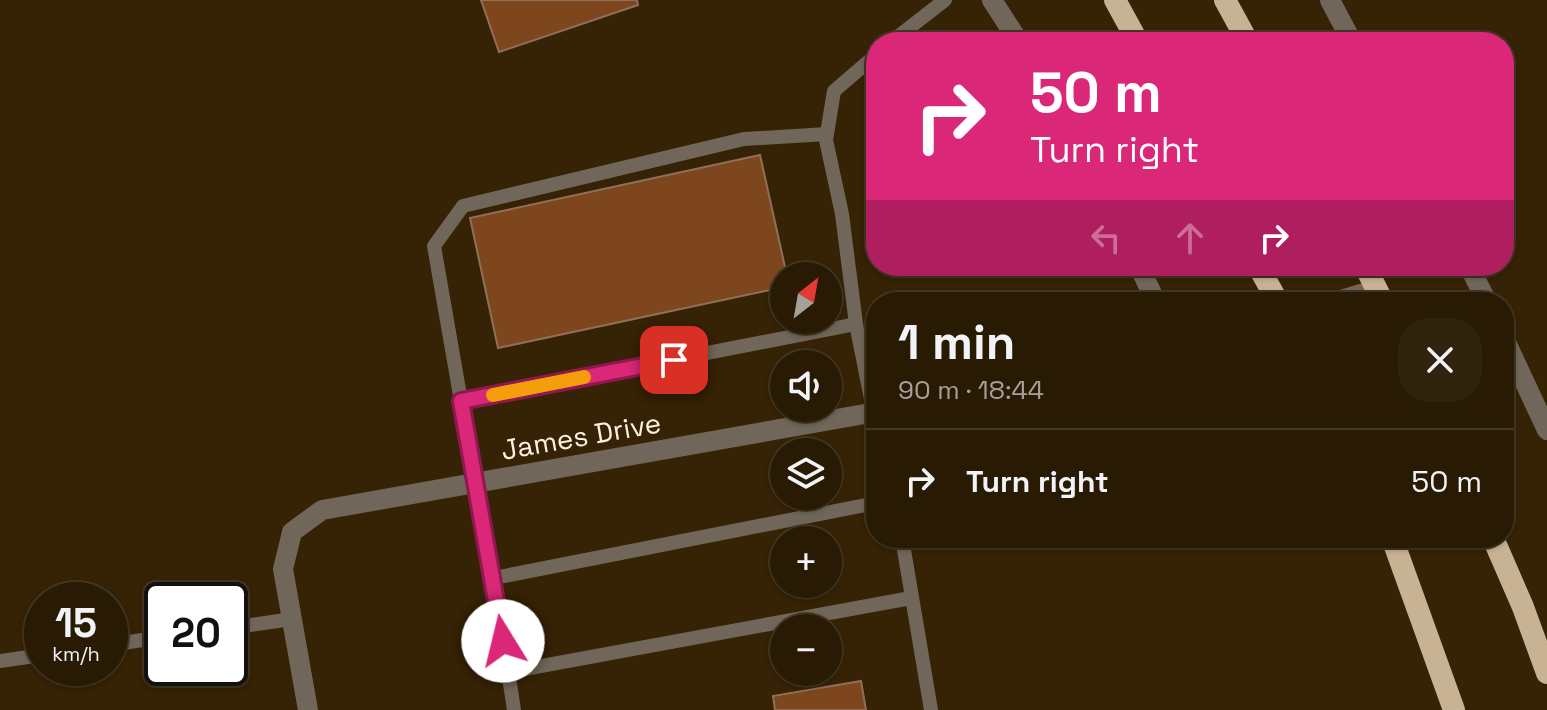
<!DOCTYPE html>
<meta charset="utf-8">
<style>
:root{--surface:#281a03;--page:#30230d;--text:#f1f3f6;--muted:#a5a19a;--line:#443825}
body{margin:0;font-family:"Space Grotesk",sans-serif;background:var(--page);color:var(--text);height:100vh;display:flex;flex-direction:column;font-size:30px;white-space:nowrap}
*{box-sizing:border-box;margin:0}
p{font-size:26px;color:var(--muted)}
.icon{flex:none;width:44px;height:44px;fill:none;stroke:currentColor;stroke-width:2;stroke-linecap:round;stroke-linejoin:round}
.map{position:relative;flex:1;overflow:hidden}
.details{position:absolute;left:866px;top:292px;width:648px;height:256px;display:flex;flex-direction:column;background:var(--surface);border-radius:32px;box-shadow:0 2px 6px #0004,0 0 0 2px var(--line)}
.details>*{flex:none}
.top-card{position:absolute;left:866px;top:32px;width:648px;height:244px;border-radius:32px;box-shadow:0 2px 6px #0004,0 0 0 2px var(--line);background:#db2777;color:#fff;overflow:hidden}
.needle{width:52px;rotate:31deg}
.controls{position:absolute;left:770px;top:262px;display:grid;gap:16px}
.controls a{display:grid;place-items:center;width:72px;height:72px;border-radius:50%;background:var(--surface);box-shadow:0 2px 6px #0004,0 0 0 2px var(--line);font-size:40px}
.speed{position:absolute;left:24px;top:582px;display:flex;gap:16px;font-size:40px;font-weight:700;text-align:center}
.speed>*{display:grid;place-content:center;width:104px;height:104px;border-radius:50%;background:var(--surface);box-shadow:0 2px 6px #0004,0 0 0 2px var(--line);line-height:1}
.speed small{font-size:20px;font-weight:400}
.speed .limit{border:4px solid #111;border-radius:12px;background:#fff;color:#111}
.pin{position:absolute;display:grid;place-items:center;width:68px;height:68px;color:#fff;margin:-34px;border-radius:16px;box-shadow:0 4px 12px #0006}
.me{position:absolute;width:88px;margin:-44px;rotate:351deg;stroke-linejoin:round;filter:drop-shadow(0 0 6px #0008)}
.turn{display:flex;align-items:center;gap:28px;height:168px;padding:0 32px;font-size:36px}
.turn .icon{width:104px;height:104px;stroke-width:2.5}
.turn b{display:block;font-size:56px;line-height:68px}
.lanes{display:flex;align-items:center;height:76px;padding:0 32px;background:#0003;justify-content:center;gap:40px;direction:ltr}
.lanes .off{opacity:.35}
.round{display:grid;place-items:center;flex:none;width:84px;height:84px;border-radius:32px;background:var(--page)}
.head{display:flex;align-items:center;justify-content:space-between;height:136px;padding:0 32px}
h1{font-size:48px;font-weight:600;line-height:60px}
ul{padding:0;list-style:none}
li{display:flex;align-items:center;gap:24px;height:104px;padding:0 32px;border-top:2px solid var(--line)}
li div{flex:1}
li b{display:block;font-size:30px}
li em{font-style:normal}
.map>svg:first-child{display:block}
</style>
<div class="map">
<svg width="1547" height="710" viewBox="0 0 1547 710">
<rect width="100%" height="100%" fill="#362204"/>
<!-- building -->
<g fill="#7e461c" stroke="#906f5a" stroke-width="2">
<polygon points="481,0 637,0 638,5 499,52"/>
<polygon points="760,155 787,276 784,276 784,287 498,348 470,218"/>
<polygon points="861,681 866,710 775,710 773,696"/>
</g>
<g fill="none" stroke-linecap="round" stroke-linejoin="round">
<!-- service -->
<g stroke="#706659" stroke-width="14">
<polyline points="891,42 945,0"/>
<polyline points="856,324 842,214 826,140 834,91 876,55"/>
<polyline points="461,401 434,246 463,206 744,139 827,134"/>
<polyline points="876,424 856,324 461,401 494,578 876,503"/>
<polyline points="902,538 931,710"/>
<polyline points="494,578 514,710"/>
<polyline points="230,628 292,619"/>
<polyline points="110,645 162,637"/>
<polyline points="0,661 42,655"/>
<polyline points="508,672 911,598"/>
</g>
<!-- minor -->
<g stroke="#706659" stroke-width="20">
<polyline points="992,0 1019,42"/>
<polyline points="1330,0 1352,42"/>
<polyline points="1139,266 1156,302"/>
<polyline points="1469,266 1487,302"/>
<polyline points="1334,302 1377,289"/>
<polyline points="1504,338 1547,430"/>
<polyline points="308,710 283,569 292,532 322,510 876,412"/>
</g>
<!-- trunk -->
<g stroke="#c8b294" stroke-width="22">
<polyline points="1115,0 1138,42"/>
<polyline points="1225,0 1248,42"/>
<polyline points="1258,266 1278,302"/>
<polyline points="1365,266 1383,302"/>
<polyline points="1392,538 1454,710"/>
<polyline points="1493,538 1523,607 1547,673"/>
</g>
</g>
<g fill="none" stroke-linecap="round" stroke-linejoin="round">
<!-- route casing -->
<g stroke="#8e194d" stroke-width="20">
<polyline id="route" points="503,641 461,401 674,360"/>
</g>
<!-- route -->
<use href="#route" stroke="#db2777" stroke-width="14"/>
<!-- slow -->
<polyline stroke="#f59e0b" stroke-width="14" points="493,395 584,377"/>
</g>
<g text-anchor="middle" stroke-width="8" stroke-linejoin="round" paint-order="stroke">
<!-- street labels -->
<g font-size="28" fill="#fef1e1" stroke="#362204">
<text transform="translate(581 436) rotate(-10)" y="10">James Drive</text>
</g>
</g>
</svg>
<div class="controls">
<a><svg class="needle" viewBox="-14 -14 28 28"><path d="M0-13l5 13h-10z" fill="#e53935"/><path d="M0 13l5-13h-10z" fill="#a5a19a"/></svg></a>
<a><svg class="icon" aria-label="sound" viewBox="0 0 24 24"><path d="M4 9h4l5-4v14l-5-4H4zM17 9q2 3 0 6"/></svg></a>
<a><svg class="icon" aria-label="layers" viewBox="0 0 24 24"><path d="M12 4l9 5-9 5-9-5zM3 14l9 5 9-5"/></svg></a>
<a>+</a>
<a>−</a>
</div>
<div class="speed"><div>15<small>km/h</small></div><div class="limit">20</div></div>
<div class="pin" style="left:674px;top:360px;background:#d93025"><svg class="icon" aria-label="arrive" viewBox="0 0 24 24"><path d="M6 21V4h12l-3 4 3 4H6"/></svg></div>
<svg class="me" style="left:503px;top:641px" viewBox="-20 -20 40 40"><circle r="19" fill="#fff"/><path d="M0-13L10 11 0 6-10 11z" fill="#db2777"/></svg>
<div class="top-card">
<div class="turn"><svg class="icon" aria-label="right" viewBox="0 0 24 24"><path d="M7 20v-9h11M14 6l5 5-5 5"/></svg><div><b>50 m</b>Turn right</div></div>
<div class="lanes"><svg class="icon off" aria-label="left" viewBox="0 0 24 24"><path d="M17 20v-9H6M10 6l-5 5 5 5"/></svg><svg class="icon off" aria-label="ahead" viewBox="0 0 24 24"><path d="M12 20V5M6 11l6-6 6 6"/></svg><svg class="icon" aria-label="right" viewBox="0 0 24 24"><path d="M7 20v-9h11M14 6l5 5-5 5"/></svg></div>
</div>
<section class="details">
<div class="head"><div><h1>1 min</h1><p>90 m · 18:44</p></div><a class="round"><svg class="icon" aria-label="close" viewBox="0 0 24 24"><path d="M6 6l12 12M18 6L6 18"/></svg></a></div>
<ul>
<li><svg class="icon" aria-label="right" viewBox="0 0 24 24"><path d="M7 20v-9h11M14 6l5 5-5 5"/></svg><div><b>Turn right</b></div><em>50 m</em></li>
</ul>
</section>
</div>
